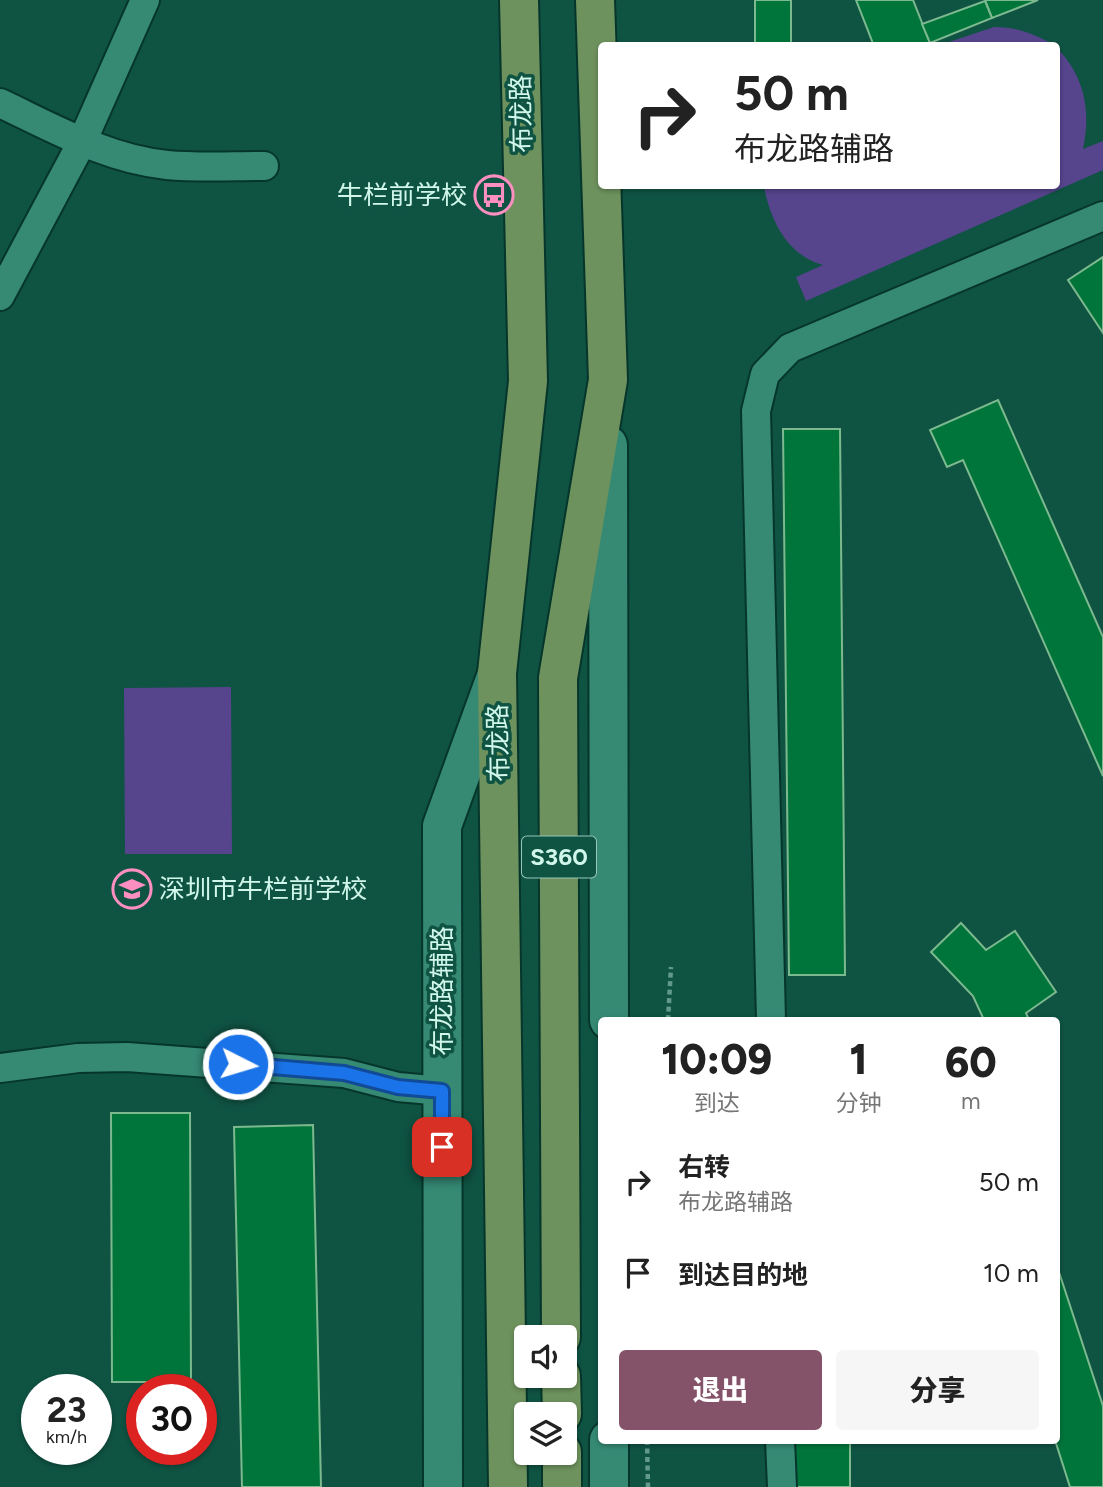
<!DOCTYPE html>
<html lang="zh">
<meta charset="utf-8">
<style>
:root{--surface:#fff;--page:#f6f6f6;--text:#222;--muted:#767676;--accent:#855369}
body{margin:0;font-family:Figtree,"Noto Sans SC",sans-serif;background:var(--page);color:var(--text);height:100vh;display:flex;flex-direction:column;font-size:26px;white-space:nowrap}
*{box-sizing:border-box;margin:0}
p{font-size:23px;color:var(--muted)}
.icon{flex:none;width:38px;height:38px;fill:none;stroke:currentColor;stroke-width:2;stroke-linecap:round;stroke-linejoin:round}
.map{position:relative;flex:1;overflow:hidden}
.sheet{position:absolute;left:598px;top:1017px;width:462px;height:427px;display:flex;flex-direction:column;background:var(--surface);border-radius:7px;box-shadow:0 2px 5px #0004}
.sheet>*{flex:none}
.banner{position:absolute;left:598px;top:42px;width:462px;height:147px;border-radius:7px;box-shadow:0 2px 5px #0004;background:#fff;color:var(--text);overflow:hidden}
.fabs{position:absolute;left:514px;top:1325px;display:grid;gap:14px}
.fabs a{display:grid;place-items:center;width:63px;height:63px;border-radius:7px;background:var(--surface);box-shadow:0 2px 5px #0004;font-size:35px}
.speed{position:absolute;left:21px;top:1374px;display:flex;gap:14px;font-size:35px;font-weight:700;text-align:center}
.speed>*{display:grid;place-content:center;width:91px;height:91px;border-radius:50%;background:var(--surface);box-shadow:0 2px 5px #0004;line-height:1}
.speed small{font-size:18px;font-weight:400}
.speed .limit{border:10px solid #d22;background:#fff;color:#111}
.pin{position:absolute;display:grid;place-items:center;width:60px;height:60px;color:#fff;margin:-30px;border-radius:14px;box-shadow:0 4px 10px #0006}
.me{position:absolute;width:77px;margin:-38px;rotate:95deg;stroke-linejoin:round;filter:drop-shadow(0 0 5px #0008)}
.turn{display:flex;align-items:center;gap:24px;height:147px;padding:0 21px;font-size:32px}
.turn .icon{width:91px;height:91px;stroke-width:2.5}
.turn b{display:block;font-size:49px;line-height:60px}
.eta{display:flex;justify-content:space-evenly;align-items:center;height:119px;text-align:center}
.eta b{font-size:42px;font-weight:800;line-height:49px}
.button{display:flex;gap:14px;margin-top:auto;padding:14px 21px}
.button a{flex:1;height:80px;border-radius:7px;background:var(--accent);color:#fff;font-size:28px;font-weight:800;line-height:80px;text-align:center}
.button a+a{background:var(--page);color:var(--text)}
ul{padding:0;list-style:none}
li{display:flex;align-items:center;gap:21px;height:91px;padding:0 21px}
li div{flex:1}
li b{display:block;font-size:26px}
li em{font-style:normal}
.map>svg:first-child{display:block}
</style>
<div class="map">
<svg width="1103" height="1487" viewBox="0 0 1103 1487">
<rect width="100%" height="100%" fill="#0f5343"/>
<!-- green -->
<g fill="#56448d">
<path d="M 994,27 C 1017,27 1034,34 1054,45 L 940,45 Z"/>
<path d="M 1057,48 C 1085,77 1091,111 1083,149 L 1103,141 L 1103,170 L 806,301 L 796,277 L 823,265 C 787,255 770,220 764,186 L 1057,186 Z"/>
<polygon points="231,687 232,854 125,854 124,688"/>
</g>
<!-- building -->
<g fill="#00753b" stroke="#7db98e" stroke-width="2">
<rect x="755" y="0" width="36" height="46"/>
<polygon points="856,0 913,0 930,43 874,46"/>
<polygon points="985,0 1038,0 992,18"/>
<polygon points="985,1 992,18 930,43 922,24"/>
<polygon points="1103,257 1103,333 1068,280"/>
<polygon points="998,400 1103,637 1103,776 963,460 947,467 930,430"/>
<polygon points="783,429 840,429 845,975 789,975"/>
<polygon points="961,923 986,950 1015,931 1056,992 1026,1013 1029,1020 984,1020 973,996 931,952"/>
<polygon points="111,1113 190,1113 191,1382 112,1382"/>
<polygon points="313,1125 321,1487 242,1487 234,1127"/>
<polygon points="1057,1266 1103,1406 1103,1487 1070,1487 1055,1440"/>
<rect x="794" y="1440" width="56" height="47"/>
</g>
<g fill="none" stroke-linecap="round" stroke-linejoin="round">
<!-- street casing -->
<g stroke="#06362b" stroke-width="32">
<g id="street">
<path d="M 0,103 C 53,128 107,159 167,165 C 198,168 232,166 264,166"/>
<polyline points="0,296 82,142 145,0"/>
<polyline points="771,1020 756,411 765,374 790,348 1103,216"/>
<polyline points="0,1068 78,1058 127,1057 344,1073 398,1087 442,1091"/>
<polyline points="780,1440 782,1487"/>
</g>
</g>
<!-- secondary casing -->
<g stroke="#06362b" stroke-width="42">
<g id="secondary">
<polyline points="608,445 609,1020"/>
<polyline points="609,1440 609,1487"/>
<polyline points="443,1487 442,826 497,674"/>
</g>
</g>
<!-- primary casing -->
<g stroke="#06362b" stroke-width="42">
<g id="primary">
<polyline points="561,1337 558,678 608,380 595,0"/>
<polyline points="561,1376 562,1414"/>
<polyline points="562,1452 562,1487"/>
<polyline points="508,1487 497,673 528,381 519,0"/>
</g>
</g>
<!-- path -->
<g stroke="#61998a" stroke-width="4.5" stroke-dasharray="5 3.5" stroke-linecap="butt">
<polyline points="668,1020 671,967"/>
<polyline points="647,1440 648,1487"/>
</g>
<!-- street -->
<use href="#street" stroke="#368a74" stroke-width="28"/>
<!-- secondary -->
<use href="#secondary" stroke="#368a74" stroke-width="38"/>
<!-- primary -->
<use href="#primary" stroke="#6e925d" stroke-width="38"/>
</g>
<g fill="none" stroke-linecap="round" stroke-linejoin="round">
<!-- route casing -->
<g stroke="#114b97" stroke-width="18">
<polyline id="route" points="238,1064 344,1073 398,1087 442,1091 442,1147"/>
</g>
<!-- route -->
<use href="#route" stroke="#1a73e8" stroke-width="12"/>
</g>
<!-- icons -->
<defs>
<g id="bus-ring" transform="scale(2.0125)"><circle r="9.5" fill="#0f5343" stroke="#fd8ec0" stroke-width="1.5"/><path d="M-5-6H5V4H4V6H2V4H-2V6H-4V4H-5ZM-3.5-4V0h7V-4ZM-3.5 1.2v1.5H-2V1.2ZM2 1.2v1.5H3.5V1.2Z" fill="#fd8ec0"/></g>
<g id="school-ring" transform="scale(2.0125)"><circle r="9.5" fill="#0f5343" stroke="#fd8ec0" stroke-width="1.5"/><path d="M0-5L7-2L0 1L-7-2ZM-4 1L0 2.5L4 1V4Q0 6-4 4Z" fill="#fd8ec0"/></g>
</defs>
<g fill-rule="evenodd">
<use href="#bus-ring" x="494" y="195"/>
<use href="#school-ring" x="132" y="889"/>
</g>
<g text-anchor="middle" stroke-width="7" stroke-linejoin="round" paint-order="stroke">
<!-- shield labels -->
<rect fill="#0f5343" stroke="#96c6b8" stroke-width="2" x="522" y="836.5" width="74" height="41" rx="5"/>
<g font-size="24" font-weight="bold" fill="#d0f7ea">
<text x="559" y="865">S360</text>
</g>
<!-- street labels -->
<g font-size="26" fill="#d0f7ea" stroke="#0f5343">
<text transform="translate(521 114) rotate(-91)" y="9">布龙路</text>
<text transform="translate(498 743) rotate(-91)" y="9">布龙路</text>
<text transform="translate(442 991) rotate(-90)" y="9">布龙路辅路</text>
</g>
<!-- poi labels -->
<g font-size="26" fill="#d0f7ea" stroke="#0f5343" text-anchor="end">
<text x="467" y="204">牛栏前学校</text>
<text x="159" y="898" text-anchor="start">深圳市牛栏前学校</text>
</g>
</g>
</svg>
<div class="fabs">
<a><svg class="icon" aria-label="sound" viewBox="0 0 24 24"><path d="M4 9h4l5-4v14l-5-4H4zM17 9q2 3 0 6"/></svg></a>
<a><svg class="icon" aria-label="layers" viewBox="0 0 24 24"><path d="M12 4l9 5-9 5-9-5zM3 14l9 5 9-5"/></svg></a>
</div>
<div class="speed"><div>23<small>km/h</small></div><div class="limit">30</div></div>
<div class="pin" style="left:442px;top:1147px;background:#d93025"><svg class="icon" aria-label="arrive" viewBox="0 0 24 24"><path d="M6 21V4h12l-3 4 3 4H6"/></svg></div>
<svg class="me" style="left:238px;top:1064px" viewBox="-20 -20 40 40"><circle r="17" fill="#1a73e8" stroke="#fff" stroke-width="3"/><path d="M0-11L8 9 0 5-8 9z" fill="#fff"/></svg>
<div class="banner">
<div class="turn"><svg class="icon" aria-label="right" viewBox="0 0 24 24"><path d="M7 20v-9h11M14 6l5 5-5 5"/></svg><div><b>50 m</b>布龙路辅路</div></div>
</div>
<section class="sheet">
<div class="eta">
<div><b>10:09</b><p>到达</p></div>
<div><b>1</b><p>分钟</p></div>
<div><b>60</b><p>m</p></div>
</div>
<ul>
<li><svg class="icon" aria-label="right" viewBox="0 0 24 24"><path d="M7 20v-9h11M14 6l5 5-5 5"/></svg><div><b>右转</b><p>布龙路辅路</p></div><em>50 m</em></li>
<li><svg class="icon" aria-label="arrive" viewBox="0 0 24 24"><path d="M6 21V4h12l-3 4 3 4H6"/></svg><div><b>到达目的地</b></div><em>10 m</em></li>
</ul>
<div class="button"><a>退出</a><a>分享</a></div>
</section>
</div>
